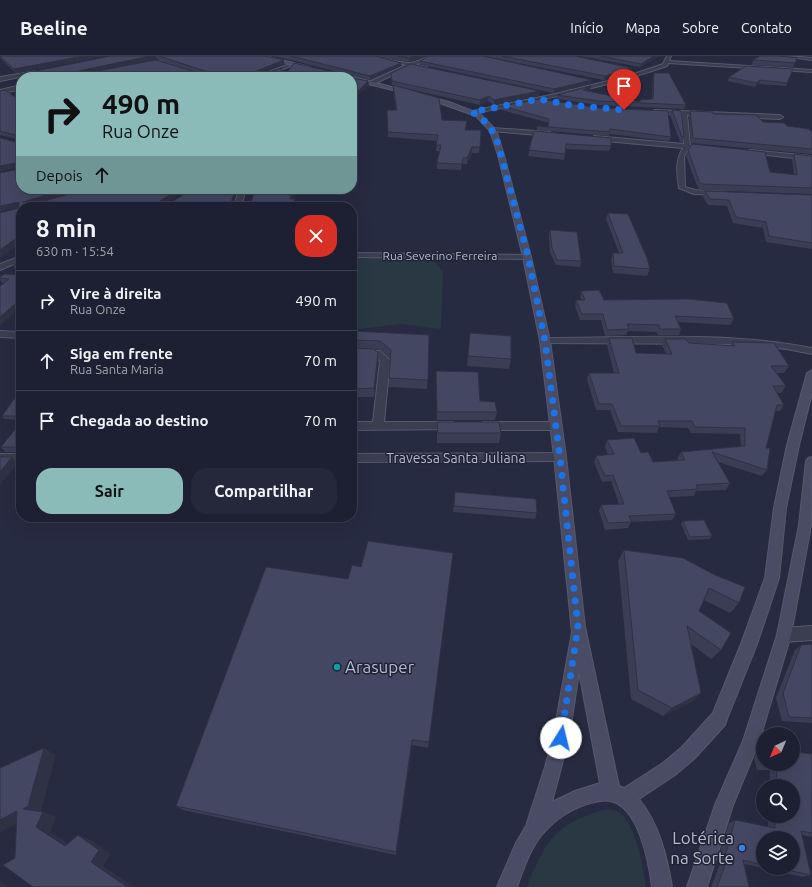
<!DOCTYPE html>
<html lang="pt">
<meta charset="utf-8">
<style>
:root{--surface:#1d2032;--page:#25283a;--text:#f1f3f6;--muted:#a0a3ac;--line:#3b3e4d;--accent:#8bbbb9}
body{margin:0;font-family:Ubuntu,sans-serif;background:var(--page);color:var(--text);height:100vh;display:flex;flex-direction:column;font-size:15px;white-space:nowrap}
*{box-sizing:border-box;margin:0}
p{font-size:13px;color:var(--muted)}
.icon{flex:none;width:22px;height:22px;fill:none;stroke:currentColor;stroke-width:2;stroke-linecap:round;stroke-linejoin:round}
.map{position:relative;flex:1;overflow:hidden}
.sheet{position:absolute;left:16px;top:146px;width:341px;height:320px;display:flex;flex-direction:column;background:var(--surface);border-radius:16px;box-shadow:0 4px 16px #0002,0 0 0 1px var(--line)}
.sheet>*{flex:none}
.guide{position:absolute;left:16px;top:16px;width:341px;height:122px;border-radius:16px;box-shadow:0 4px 16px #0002,0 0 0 1px var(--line);background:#8bbbb9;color:#111;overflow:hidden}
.needle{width:26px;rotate:224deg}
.buttons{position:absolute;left:756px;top:671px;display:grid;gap:8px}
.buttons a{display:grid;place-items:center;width:44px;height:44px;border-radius:50%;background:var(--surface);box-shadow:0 4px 16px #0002,0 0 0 1px var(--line);font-size:20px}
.pin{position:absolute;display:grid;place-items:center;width:34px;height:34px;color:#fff;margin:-41px -17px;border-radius:50% 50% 50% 0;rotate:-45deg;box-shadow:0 0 4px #0007}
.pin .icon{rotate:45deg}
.me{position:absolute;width:44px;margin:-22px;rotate:9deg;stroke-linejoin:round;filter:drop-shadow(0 0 3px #0008)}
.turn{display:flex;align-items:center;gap:14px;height:84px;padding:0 20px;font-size:18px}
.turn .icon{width:52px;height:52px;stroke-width:2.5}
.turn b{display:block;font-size:28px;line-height:34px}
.then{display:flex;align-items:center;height:38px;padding:0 20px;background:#0003;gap:8px;font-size:15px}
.round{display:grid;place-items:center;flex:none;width:42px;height:42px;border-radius:16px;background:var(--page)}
.head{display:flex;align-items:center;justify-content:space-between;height:68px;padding:0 20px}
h1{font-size:24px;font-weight:700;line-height:30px}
.button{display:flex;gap:8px;margin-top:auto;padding:8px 20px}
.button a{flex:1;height:46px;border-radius:16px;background:var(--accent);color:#111;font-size:16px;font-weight:700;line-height:46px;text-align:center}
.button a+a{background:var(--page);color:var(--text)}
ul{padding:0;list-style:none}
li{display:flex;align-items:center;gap:12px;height:60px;padding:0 20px;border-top:1px solid var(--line)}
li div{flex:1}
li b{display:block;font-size:15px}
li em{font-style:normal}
header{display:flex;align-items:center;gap:24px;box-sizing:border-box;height:56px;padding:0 20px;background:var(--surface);border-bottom:1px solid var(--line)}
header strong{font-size:19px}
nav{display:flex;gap:22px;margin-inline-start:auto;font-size:14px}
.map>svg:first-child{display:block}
</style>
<header>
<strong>Beeline</strong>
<nav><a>Início</a><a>Mapa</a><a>Sobre</a><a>Contato</a></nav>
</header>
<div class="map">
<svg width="812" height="831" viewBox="0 0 812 831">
<rect width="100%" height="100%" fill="#272b42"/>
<!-- green -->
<g fill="#293843">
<polygon points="356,202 415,202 434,206 443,215 441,273 401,268 352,274 352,203"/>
<path d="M 603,754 C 608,754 613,753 618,756 C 635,765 644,813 646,831 L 527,831 C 546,785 553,769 603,754 Z"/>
</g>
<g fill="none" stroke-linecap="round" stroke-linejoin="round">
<!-- street casing -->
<g stroke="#56596c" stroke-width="2">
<g id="street">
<path d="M 366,0 C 381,0 395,7 409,7 C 418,7 425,0 433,0 L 416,9 L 427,11 L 427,13 L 411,11 L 371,29 L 369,26 L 406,9 Z"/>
<path d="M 667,0 L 671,0 L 669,5 L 812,14 L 812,16 L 668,7 L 667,10 C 603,32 537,45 471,58 L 468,56 L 555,38 L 628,20 L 663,8 Z"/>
<polygon points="788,0 812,2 812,4 790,1"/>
<polygon points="163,5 210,20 210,21 203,21 163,7 144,7"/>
<polygon points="287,9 291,10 262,21 255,21"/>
<polygon points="37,15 39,17 0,25 0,21"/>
<polygon points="21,29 21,33 0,38 0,34"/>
<path d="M 654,54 L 780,59 L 783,61 L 780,63 L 687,59 L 690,89 L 710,92 L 707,94 L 689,92 L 684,100 L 685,131 L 695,134 L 721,135 L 725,137 L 721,139 L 694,138 L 679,132 C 677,117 675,105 683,92 L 594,84 L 591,82 L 594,80 L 684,88 L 681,59 L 652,57 Z"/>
<polygon points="493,72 550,76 553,78 550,80 491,75 490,74"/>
<polygon points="750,94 812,100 812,104 748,97 748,95"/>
<polygon points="207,133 246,133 241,151 233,151 238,138 210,135"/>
<polygon points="352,197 527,199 531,201 527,203 352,201"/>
<polygon points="21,200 21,205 0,214 0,208"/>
<polygon points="0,275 21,276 21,282 0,281"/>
<path d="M 545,282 C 632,282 727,275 812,292 L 812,298 L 787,293 L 732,288 L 542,287 L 540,285 L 542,283 Z"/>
<polygon points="352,294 380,295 390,304 384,366 453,366 459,370 457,373 352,374 352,366 373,366 380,305 375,300 352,300"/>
<polygon points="483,366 556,366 562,370 556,374 483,374 477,370"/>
<polygon points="560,397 564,398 566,401 564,404 560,405 352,406 352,398"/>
<rect x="0" y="398" width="21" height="8"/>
<polygon points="812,570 812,584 784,586 779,584 777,579 779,574 784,572"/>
</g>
</g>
<!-- secondary casing -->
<g stroke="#56596c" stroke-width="2">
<g id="secondary">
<polygon points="257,0 265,0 310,11 308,12"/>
<polygon points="350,21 354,21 410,36 405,37 352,24 352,21"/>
<path d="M 423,39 L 449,46 L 480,58 L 496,74 L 504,99 L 531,201 L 550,285 L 566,401 L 585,571 L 619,730 L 624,732 L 663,707 L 682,691 L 713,657 L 741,588 L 765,522 L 774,452 L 787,389 L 807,317 L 812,314 L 812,337 L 799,389 L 786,452 L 779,522 L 757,588 L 727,663 L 725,669 L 694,703 L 675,719 L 639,743 C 659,768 667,800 672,831 L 652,831 C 649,807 639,750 610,745 C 602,743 592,747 584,749 C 567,755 551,767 540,781 C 529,796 523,814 517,831 L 497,831 L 516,787 L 526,770 L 545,711 L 553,682 L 572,576 L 554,401 L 540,285 L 523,201 L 498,99 L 490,75 L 476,60 L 423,41 ZM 579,616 L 600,727 L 575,735 L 552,746 L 569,682 Z"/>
<polygon points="812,401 811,469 791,579 759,686 733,749 707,831 687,831 715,749 743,685 777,579 799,469 806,405 808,402"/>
</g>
</g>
<!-- street -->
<use href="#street" fill="#3b3e51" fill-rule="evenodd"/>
<!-- secondary -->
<use href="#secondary" fill="#494c64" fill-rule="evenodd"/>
</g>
<!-- wall -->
<g fill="#3a3d54" fill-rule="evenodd">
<polygon points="0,0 106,0 16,17 1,3"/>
<path d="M 111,0 L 265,0 L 284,8 L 257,18 L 282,15 L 282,18 L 285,19 L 349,19 L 295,5 L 273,0 L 428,0 L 409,6 L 378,1 L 401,7 L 401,10 L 370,24 L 350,19 L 351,21 L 21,21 L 20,18 ZM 157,3 L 203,18 L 104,14 Z"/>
<polygon points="483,0 575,0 632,12 631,16 604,24"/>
<polygon points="580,0 659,0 640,11"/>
<polygon points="797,2 793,11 752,9 753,4"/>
<polygon points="420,5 591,28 553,37 419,8"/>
<polygon points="793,13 786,30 759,28 755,31 728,25 729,21"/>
<polygon points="391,17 540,35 539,40 494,49 488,45 480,49 400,31 442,64 466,74 481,74 479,97 472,97 467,108 462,108 461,114 437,113 437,107 440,95 436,95 437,85 388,81 387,54 396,54 393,34 393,29 392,29 391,22"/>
<polygon points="654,17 686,49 684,53 598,49 557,43 557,39 591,30 590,34 588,35 639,46 640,44 652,43 653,21"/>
<polygon points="352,22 368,25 369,29 356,41 352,40"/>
<polygon points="0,35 21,45 21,133 84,133 44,145 130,137 135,133 189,133 165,147 170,147 235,134 236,139 232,151 21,151 21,187 0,201 0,157 19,152 19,151 0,155 0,117 19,113 19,111 0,115 0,82 20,87 20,84 0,79"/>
<polygon points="502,50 599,52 671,81 669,85 610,78 609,80 537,74 537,70 548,71 549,67 502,54"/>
<polygon points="672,54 684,81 682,86 680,86 670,59"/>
<polygon points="690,55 713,58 787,70 812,76 812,98 691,87 689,60"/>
<polygon points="534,75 611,90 609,95 566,93 564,104 528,100"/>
<polygon points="688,94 770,116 794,119 792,104 794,98 812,100 812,138 700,134 697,130 686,100"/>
<polygon points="705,135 812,139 812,193 766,186 763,172 733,167 727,150 708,149 703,141"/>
<polygon points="608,157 650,213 647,220 613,217 611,203 613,197 619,197 606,163"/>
<polygon points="550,174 581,205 580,211 556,209 550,197 549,179"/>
<polygon points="21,203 21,251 0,269 3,227 2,227 0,223 0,221 19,219 19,216 16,215 13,210"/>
<polygon points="581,235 604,244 734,263 730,269 678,266 681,273 679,279 658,279 656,276 628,275 626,279 605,280 601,264 580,264 575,250 576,244 581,244 580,241"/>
<polygon points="352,275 429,279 427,333 389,331 389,322 390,302 380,294 374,293 378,306 374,341 352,341"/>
<polygon points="470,277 511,303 509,313 467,310"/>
<polygon points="609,282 636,297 666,298 662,289 665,283 689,287 730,290 732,286 789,310 784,317 776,317 786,330 781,337 777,337 784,349 780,355 775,355 766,392 767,414 762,420 718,406 730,427 726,434 696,435 694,440 669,441 676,458 672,464 631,466 628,472 605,474 599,455 601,449 619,448 611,425 602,426 594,406 596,400 608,399 605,391 607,384 641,397 653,406 678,404 677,403 681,396 741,391 740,378 691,377 688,372 659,371 657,377 618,376 610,354 596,354 587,323 589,317 614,317 607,289"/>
<polygon points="436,315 497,356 495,364 437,364"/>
<polygon points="21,343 21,364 4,363 2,360"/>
<polygon points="21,366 21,398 20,396 5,396 1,391"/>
<polygon points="437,366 501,377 499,387 437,387"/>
<polygon points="455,436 537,457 535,463 453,456"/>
<polygon points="683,465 712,480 710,483 688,484 681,468"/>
<polygon points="624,494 683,502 739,547 730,557 704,544 699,555 721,594 711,603 691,588 701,637 691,646 663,660 631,643 618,505"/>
<polygon points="453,497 428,692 412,689 396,799 183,754 176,750 348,523 361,511"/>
<polygon points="812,588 812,667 782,665 776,642 795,594 801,589"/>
<polygon points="762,695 793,708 793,697 796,696 812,698 812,781 802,779 811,819 802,821 764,812 793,812 763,782 763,812 744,808 749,831 711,831 722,803 718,802 729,767 735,764 768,771 768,760 793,760 793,730 770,730 770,714 757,714 754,702 756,698"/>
</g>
<!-- shaded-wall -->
<g fill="#2f3245">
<polygon points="84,0 106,0 16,17 14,13"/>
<polygon points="150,0 156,0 157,3 71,21 69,17"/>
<polygon points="415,0 428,0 409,6 409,2"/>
<polygon points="654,0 659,0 640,11 641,8"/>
<polygon points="284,4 284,8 254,20 254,16"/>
<polygon points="401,7 401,10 370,24 370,20"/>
<polygon points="632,12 631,16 604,24 605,20"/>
<polygon points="592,24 591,28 553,37 554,33"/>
<polygon points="760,24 759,28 755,31 756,27"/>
<polygon points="368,25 369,29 356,41 356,37"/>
<polygon points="591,30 590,34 582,38 583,34"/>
<polygon points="540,35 539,40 494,49 494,44"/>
<polygon points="489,40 488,45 480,49 480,44"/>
<polygon points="472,91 472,97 467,108 467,102"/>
<polygon points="20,106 21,111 0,115 0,110"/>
<polygon points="66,133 84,133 26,151 23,146"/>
<polygon points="179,133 189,133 161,150 159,147 160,145"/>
<polygon points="292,133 295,133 291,151 290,143"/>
<polygon points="235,134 236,139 232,151 228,151"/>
<polygon points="295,143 296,151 294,151"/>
<polygon points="19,146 22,151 0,155 0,150"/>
<polygon points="21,179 21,187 0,201 0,194"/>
<polygon points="21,243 21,251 0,269 0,261"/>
<polygon points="378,297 378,306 374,341 374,332"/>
<polygon points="21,392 21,398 19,395"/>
<polygon points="12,401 17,408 0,429 0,416"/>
<polygon points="701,637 691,646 663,660 672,652"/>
<polygon points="412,684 412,689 396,799 396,796"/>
<polygon points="44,692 56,699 41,755 37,758 23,753"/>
<polygon points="17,755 31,760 0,776 0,764"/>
<polygon points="43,756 56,761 50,776 78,794 65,790 36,771"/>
<polygon points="78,779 91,784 111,798 103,810 134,831 127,831 91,806"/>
<polygon points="0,824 0,825 8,831 0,831"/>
</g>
<!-- building -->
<g fill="#434762" stroke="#2f3245">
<polygon points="0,0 84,0 14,13"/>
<polygon points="111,0 150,0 69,17 81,18 156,4 202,18 211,17 159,0 265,0 284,4 254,16 254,19 262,18 282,12 280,18 285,19 294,7 341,18 350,19 351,21 23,21 20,18"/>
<polygon points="291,0 375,0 401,7 370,20"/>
<polygon points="398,0 415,0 409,2"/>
<polygon points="429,0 483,0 592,24 554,33 420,5"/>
<polygon points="502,0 575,0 632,12 605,20"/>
<polygon points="601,0 654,0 641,8"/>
<polygon points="760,0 780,0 797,2 795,7 753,4"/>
<polygon points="411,8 540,35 494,44 489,40 480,44 392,25 391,17"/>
<polygon points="746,10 793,13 787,27 760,24 756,27 729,21"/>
<polygon points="654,17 669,17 686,49 599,45 557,39 591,30 583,34 640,46 640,44 653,43"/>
<polygon points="352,22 368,25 356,37 352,36"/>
<polygon points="393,29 439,42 442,64 467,65 465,74 481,74 480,91 472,91 467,102 463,102 462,108 437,107 441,89 436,89 438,79 388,76 387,54 397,54"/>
<polygon points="5,34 21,45 21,133 66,133 23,146 37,147 87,133 124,133 130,137 135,133 179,133 160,145 159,147 170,147 192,133 222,133 235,134 231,147 228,151 21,151 21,179 0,194 0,157 19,152 19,146 0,150 0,117 19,113 20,106 0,110 0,82 20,87 19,80 0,75 0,35"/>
<polygon points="540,43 599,52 668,55 671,81 610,73 610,76 537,70 548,71 549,63 502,50"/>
<polygon points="672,54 681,55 684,81 682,81"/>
<polygon points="690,55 713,56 713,58 756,59 763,66 784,67 787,70 809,73 812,76 812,93 693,82"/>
<polygon points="534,75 611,82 611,90 566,88 565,98 529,94"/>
<polygon points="692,88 765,96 770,116 797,119 794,98 812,100 812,132 702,128 699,125 688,94"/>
<polygon points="255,133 292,133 290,143 295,143 294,151 250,151"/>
<polygon points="705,135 812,139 812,187 769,180 766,166 736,161 729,144 710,143"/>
<polygon points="608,157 628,158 647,202 650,213 614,210 613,197 623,197"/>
<polygon points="550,174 577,176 581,205 557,204 552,192"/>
<polygon points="21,203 21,243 0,261 0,230 9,223 0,222 0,221 4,218 19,219 19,211 13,210"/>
<polygon points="599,234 604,244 688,243 727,247 734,263 675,260 681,273 660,273 659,269 627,268 629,273 607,274 603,258 582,258 576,244 585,244 581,235"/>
<polygon points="352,275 429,279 428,324 389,322 391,294 380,285 352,284"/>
<polygon points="470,277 511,280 511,303 468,300"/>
<polygon points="609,282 632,282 636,297 672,298 665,283 686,283 689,287 735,290 732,286 774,287 789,310 771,310 786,330 773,330 784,349 777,349 766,392 770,392 767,414 712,396 730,427 696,429 698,433 667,435 676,458 629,460 632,466 608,467 601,449 624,448 613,419 605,420 596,400 614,398 607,384 634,382 641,397 648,396 653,406 685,404 681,396 745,390 745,372 695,371 692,365 658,365 660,370 621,370 612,348 599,348 589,317 619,317"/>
<polygon points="352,292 374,293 378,297 374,332 352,333"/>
<polygon points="436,315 478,316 480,345 495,346 497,356 437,356"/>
<polygon points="14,343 21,343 21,360 2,360"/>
<polygon points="21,366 21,392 19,395 17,391 1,391"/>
<polygon points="437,366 499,366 501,377 438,377"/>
<polygon points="0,401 12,401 0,416"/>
<polygon points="455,436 536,443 537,457 454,450"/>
<polygon points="704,464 712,480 690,481 683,465"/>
<polygon points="368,485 453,497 429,686 412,684 396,796 176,750 266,511 348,523 352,509 361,511"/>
<polygon points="624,494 683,502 715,519 745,531 739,547 709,532 699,555 731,577 721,594 687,570 701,637 672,652 638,634"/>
<polygon points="812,588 812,662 789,661 783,637 801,589"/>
<polygon points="44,692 28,750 23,753 43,756 36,771 65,790 78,779 99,794 91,806 127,831 33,831 3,809 15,802 17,755 0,764 0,712"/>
<polygon points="762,695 763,695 763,708 793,708 793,698 797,699 796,696 812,698 812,777 801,775 811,819 778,812 793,812 793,782 763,782 763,809 743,804 749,831 717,831 728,801 725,800 735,764 775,772 775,760 793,760 793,730 776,730 777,711 763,711 761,698"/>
</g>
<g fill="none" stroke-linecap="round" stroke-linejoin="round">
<!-- route -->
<path stroke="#1a73e8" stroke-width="7" stroke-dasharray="0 12.6" d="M 561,682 L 578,571 L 560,402 L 545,285 L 528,200 L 498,88 C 493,73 486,64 472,56 L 539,43 L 570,49 L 624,54"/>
</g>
<!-- markers -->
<circle fill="#0f9aa8" stroke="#202337" stroke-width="1.5" cx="337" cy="611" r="4"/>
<circle fill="#3f7fe0" stroke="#202337" stroke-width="1.5" cx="742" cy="792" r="4"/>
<g text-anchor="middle" stroke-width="3" stroke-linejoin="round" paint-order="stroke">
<!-- far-street labels -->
<g font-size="12" fill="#b8bacb" stroke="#202337">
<text x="440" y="204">Rua Severino Ferreira</text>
</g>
<!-- street labels -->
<g font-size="14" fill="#b8bacb" stroke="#202337">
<text x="456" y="407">Travessa Santa Juliana</text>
</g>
<!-- near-poi labels -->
<g font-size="17" fill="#b8bacb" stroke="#202337" text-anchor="start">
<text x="345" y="617">Arasuper</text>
<text x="734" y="788" text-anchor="end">Lotérica<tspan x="734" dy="20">na Sorte</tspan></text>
</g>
</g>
</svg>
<div class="buttons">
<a><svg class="needle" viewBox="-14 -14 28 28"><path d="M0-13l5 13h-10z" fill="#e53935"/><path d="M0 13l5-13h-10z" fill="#a0a3ac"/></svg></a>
<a><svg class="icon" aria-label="search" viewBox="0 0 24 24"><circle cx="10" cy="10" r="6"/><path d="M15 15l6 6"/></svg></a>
<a><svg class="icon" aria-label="layers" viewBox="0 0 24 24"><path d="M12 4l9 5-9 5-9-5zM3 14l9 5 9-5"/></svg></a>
</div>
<div class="pin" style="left:624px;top:54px;background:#d93025"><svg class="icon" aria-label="arrive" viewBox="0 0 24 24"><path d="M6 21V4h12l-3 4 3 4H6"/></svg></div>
<svg class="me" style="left:561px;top:682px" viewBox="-20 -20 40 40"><circle r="19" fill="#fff"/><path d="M0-13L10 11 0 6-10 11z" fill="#1a73e8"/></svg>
<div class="guide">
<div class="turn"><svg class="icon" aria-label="right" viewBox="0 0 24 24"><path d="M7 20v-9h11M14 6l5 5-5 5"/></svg><div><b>490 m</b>Rua Onze</div></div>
<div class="then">Depois<svg class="icon" aria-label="ahead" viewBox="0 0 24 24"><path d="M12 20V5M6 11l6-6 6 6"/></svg></div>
</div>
<section class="sheet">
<div class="head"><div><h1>8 min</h1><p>630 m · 15:54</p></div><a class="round" style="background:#d93025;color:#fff"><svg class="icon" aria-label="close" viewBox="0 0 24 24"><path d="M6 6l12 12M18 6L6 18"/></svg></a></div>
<ul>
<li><svg class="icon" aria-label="right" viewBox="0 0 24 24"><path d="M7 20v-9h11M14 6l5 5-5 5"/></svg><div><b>Vire à direita</b><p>Rua Onze</p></div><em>490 m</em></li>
<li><svg class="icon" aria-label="ahead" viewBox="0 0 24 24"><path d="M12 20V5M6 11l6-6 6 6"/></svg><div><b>Siga em frente</b><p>Rua Santa Maria</p></div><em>70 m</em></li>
<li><svg class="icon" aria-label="arrive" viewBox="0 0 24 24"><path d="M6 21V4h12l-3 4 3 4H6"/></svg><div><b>Chegada ao destino</b></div><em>70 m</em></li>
</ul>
<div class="button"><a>Sair</a><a>Compartilhar</a></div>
</section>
</div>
